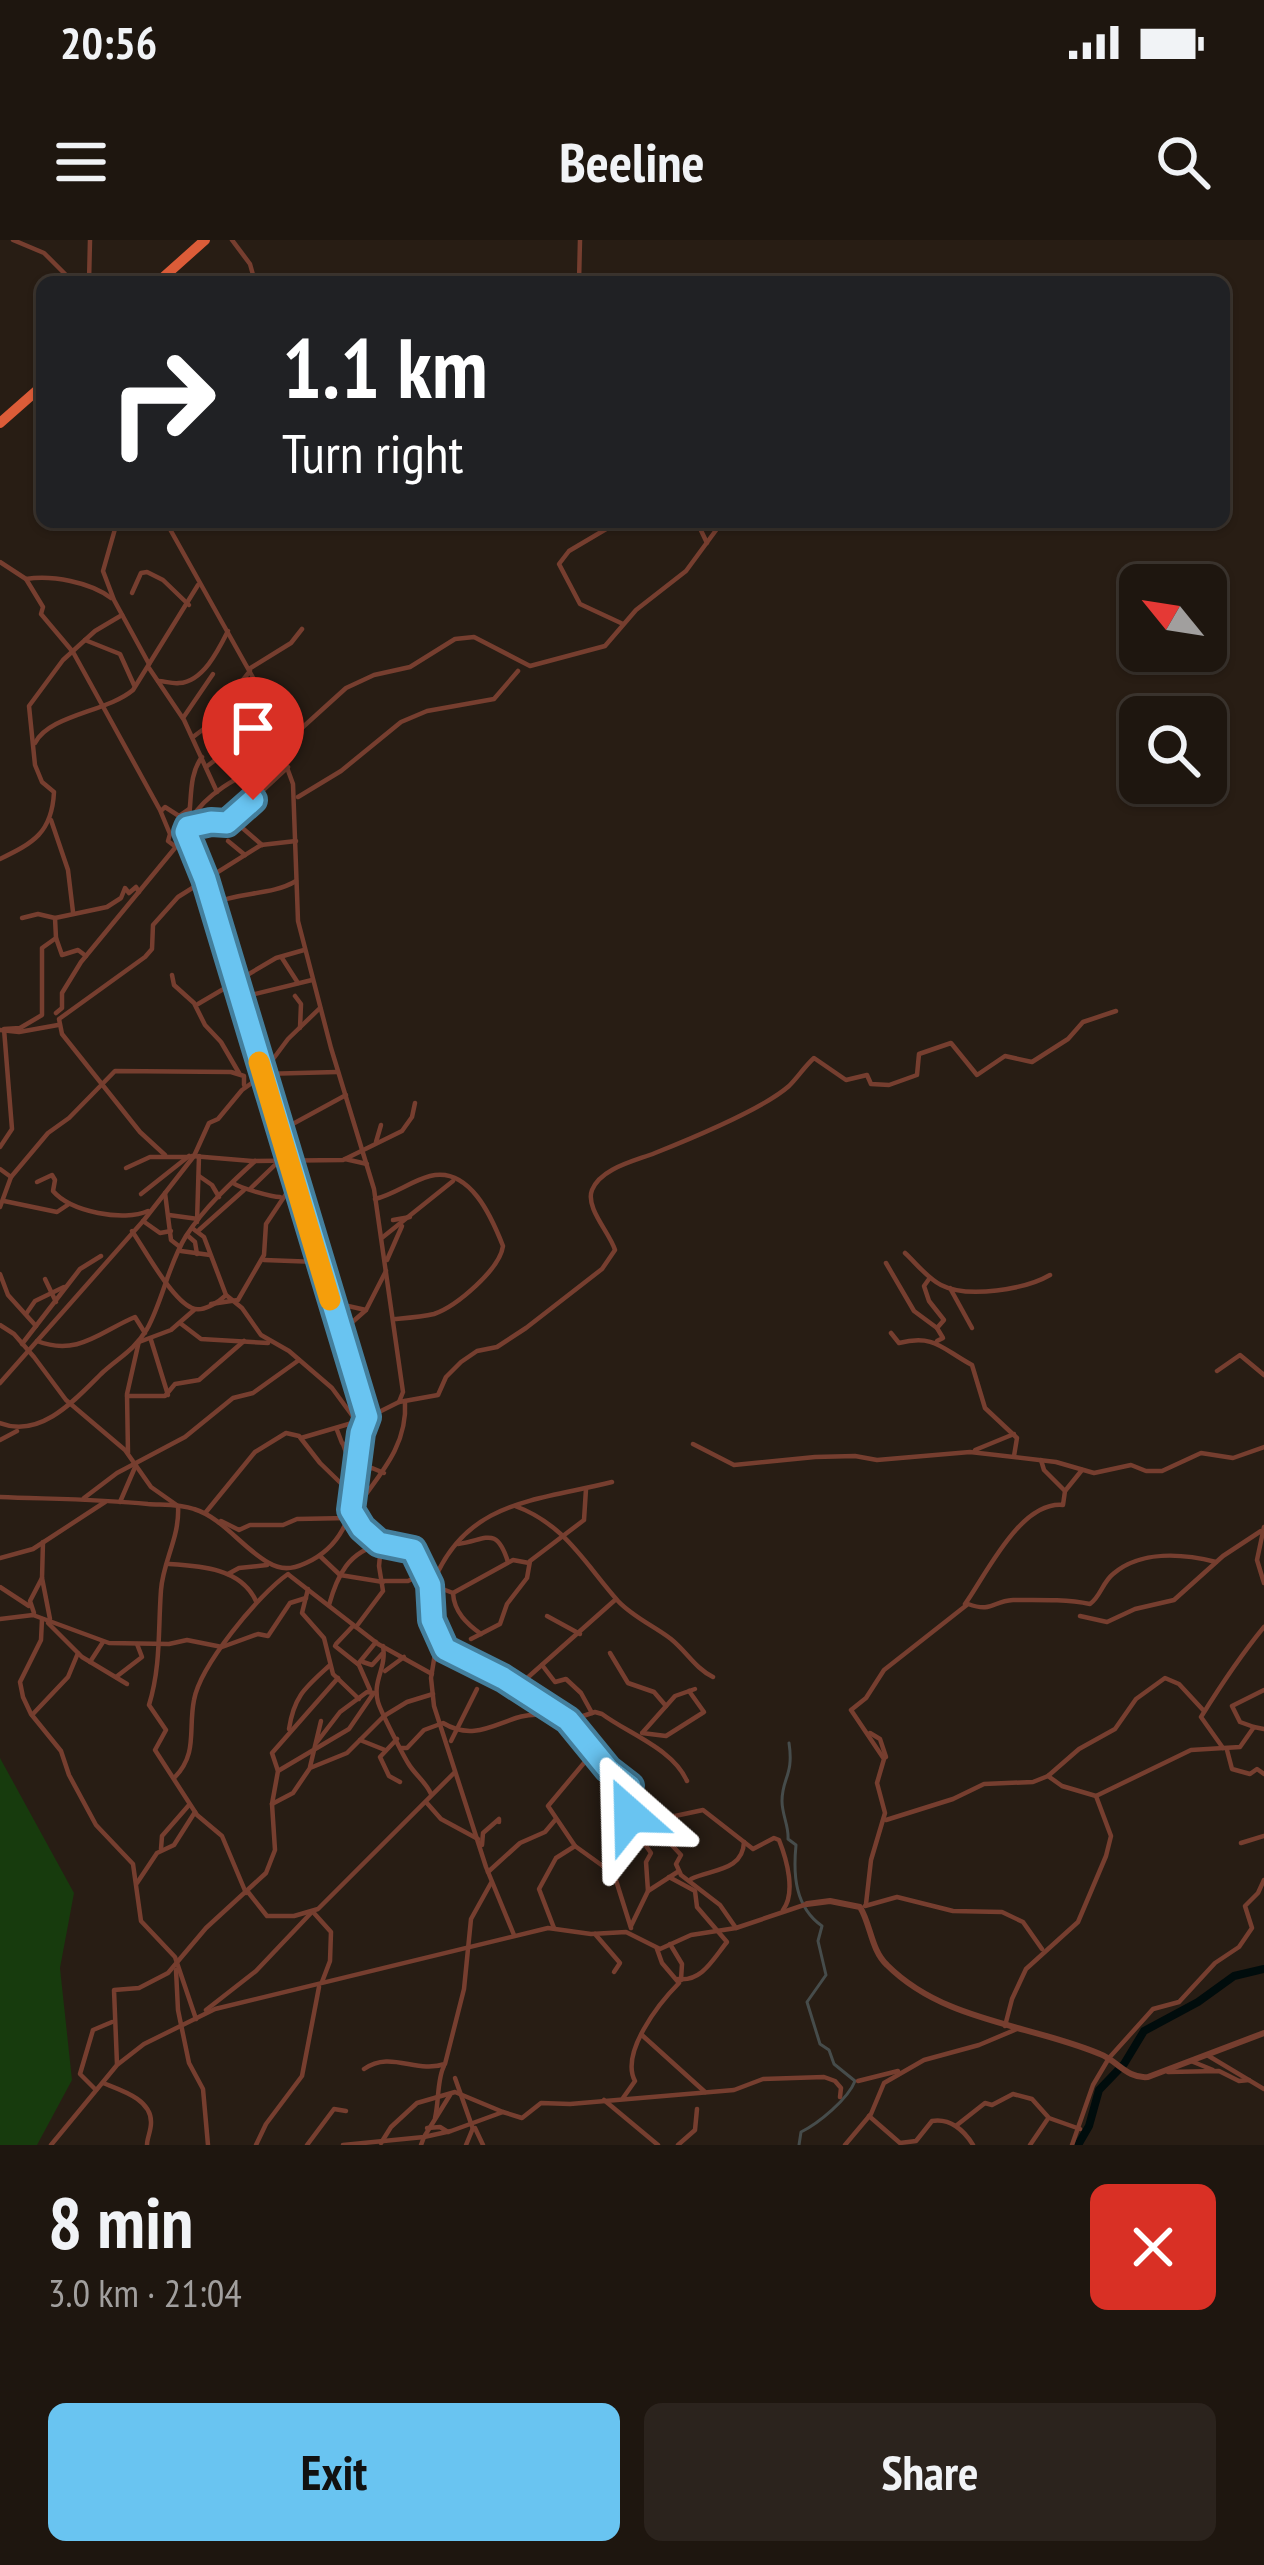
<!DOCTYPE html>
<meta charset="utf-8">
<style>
:root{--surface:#1e160f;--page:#2b231d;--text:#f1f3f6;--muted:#a19f9e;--line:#3c352f;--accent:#69c4f1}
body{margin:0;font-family:"PT Sans Narrow",sans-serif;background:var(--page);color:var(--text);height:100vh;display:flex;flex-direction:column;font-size:45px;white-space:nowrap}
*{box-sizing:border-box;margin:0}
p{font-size:39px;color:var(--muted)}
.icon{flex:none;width:66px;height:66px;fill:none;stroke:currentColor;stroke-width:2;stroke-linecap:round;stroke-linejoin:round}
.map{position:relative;height:1905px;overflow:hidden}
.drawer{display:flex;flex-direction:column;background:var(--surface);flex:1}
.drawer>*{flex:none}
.guide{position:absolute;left:36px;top:36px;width:1194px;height:252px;border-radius:18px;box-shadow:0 3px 9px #0004,0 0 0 3px var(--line);background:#202124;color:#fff;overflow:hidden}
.needle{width:78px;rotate:300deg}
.tools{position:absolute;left:1119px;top:324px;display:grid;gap:24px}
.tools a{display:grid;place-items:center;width:108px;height:108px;border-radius:18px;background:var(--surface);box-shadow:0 3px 9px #0004,0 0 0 3px var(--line);font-size:60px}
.pin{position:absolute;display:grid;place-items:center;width:102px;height:102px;color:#fff;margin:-123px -51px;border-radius:50% 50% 50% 0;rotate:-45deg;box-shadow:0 0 12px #0007}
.pin .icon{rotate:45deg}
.me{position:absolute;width:132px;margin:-66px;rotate:335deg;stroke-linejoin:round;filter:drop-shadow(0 0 9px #0008)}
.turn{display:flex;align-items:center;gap:42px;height:252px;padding:0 48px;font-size:54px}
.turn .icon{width:156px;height:156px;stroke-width:2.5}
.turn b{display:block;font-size:84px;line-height:102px}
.round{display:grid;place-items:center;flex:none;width:126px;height:126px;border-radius:18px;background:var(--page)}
.summary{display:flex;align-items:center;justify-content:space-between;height:204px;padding:0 48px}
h1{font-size:72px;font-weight:800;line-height:90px}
.action{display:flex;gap:24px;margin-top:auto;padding:24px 48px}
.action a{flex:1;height:138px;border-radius:18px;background:var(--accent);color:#111;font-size:48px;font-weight:800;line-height:138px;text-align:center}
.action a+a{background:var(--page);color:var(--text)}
.status{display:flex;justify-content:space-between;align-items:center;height:84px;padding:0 60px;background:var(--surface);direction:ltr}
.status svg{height:33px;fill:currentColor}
header{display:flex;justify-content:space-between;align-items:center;height:156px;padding:0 48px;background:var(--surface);font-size:54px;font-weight:800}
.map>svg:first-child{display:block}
</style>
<div class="status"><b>20:56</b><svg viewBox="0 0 49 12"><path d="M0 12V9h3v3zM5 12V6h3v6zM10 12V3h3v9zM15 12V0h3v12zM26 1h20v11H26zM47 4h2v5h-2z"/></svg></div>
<header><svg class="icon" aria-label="menu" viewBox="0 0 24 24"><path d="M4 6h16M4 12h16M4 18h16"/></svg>Beeline<svg class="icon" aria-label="search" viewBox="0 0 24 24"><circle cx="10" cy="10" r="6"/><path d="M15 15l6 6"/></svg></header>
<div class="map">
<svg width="1264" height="1905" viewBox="0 0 1264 1905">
<rect width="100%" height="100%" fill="#281d14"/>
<!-- green -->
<polygon fill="#173b0d" points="0,1518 74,1653 60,1728 72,1840 37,1905 0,1905"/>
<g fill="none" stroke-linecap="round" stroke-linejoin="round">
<!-- stream -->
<path stroke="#464c4b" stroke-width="3" d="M 789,1503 C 794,1535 782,1538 782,1561 C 782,1575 789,1586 788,1599 L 796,1605 C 793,1635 795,1667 822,1686 L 818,1701 L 826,1735 L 807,1762 L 820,1804 L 829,1810 L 834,1824 L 855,1841 C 848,1859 819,1883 801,1892 L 799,1905"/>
<!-- river -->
<polyline stroke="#000c0c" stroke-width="8" points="1078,1905 1089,1886 1099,1850 1124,1824 1144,1791 1198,1762 1234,1736 1264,1729"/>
<!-- minor -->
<g stroke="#763e2f" stroke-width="4.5">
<polyline points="13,0 44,13 73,42"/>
<polyline points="232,0 250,24 255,42"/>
<polyline points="89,42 90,0"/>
<polyline points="579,42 580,0"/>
<polyline points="117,282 103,331 114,360 149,424"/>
<polyline points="618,282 569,311 559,324 580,364 623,384"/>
<polyline points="697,282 707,303"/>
<polyline points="0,322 26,339 43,367 41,374 73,412 160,570 170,594 168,601 176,607"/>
<path d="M 26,339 C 52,335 90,342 111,358"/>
<polyline points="132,353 141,333 147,332 163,340 189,365"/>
<polyline points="85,400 120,414 134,445"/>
<polyline points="149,428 184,480 217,552"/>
<polyline points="249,429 291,403 302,389"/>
<path d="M 158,441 C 165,441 172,444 179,443 C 203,442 219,409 228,391"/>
<polyline points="183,478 213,434"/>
<polyline points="193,497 205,488 250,431"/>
<path d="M 35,503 C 49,475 107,472 133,450 L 198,345"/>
<polyline points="282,506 346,448 374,435 410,427 455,399 474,397 530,426 605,406 636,370 686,331 722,282"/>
<polyline points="206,527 271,478"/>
<polyline points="298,557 341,531 401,482 427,471 494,459 518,431"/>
<polyline points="161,571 165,567 179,576 189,569"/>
<path d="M 182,575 L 190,580 C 212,545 250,533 285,515"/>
<polyline points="232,579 262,605"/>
<polyline points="51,580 68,630 73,672"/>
<polyline points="188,587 229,582 288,527"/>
<polyline points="186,592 204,639 262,834 337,832"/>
<polyline points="228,601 245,615"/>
<path d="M 0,619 C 33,603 52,593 54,552 L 42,542 L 35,525 L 29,466 L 63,420 L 95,391 L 122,375"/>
<path d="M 212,664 C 240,651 271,656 296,641"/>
<polyline points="22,678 38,674 55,678 107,667 121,658 125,648 129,653 136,647 139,652"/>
<polyline points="55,678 56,698 62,715 78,710 86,716"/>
<polyline points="282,718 298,743"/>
<polyline points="172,735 174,745 194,763 205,785 221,802 239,833"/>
<polyline points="295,756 301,764 300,788"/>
<polyline points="239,758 312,740"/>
<polyline points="198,764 276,718 304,710"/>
<path d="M 56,773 L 62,768 L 62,753 L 81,722 L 184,597 C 195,572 185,539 202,517"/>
<polyline points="0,790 19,792 58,785"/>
<polyline points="261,836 366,1174"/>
<polyline points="278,892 346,855"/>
<polyline points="376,902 381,885"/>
<polyline points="0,907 12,889 4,789 20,788 42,775 42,708 56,698"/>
<polyline points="165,915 140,892 62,794 59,779 145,717 152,709 153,685 178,657 261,605 296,601"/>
<polyline points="192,916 252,921 343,920 402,891 412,877 415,863"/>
<polyline points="345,919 367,924"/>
<polyline points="126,928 150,917 192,917"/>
<polyline points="0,929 11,937"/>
<polyline points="199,936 212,945 219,957"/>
<polyline points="294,941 304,922"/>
<path d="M 37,942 L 52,935 L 55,940 L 53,951 C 71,972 124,982 148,971"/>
<path d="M 233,943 C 240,948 272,957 280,957"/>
<polyline points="251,948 279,921"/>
<polyline points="165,953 171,1000 180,1007"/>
<polyline points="141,954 189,916"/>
<path d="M 375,959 C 395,954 411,941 430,936 C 470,926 492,978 503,1006 C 500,1029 457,1066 434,1074 C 422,1077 407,1078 395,1079"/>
<polyline points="4,961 57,972 69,964"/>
<polyline points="0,967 11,937 48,893 69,878 115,831 231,832 244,836 244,845"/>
<polyline points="169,975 198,979"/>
<polyline points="393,980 410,977"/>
<polyline points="143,981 160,993 171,991"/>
<polyline points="197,982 199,916"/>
<polyline points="192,988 204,997 226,1055 242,1068 261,1095 289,1111 332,1148 357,1182"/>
<polyline points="199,990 244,950"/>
<path d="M 132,991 C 145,1010 172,1060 192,1068 C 202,1073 219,1062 226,1055"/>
<polyline points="187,995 195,1002 197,1014"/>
<polyline points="383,997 453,941"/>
<polyline points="181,1011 210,1015"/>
<path d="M 905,1013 C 916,1023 927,1038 941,1045 C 968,1059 1026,1049 1050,1035"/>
<polyline points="264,1020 318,1022"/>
<polyline points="387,1020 402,986"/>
<polyline points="886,1023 914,1071 937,1088"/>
<polyline points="0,1034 8,1055 36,1086"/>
<polyline points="45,1039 56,1062"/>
<polyline points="929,1039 924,1046 929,1061 944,1080 937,1088 943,1098 937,1101"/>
<polyline points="950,1048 972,1088"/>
<polyline points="211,1064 238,1060 264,1015 266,984 286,954 298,958"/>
<polyline points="26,1074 35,1061 64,1047"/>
<polyline points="339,1081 348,1066 366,1070"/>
<polyline points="180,1083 201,1099 268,1103"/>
<path d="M 0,1085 L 14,1094 L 34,1117 L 66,1160 L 125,1210 L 151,1247 L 178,1266 C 180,1297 163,1321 161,1350 C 158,1390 161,1426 149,1465 L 166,1490 L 155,1510 L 197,1575 L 222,1596 L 246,1653"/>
<polyline points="340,1093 366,1070 386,1031"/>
<path d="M 891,1093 L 899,1103 C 935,1094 942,1109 972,1125 L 985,1168 L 1017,1198 L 1014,1216"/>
<polyline points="151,1100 168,1155"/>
<path d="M 37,1101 C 78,1117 101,1091 135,1077 L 145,1093"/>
<polyline points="139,1102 171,1090 194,1070"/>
<polyline points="22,1104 80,1029 101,1016"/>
<polyline points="1217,1131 1240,1115 1264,1135"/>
<polyline points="0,1143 144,980 194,916 209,883 218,879 242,850 259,838 288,799 320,768"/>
<polyline points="127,1156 165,1156 175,1144 199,1140 244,1101"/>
<path d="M 399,1162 L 438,1155 L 446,1137 L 461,1122 L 477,1111 L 497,1107 L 526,1088 L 602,1029 L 615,1010 C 610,993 585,968 592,950 C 601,928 635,921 655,913 C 690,899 763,869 789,846 C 798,837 805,826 814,818 L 846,840 L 867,835 L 871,844 L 889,845 L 917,835 L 919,814 L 951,803 L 977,835 L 1005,816 L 1032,822 L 1068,799 L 1083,782 L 1116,771"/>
<path d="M 0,1183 C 40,1199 75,1160 101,1134 C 118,1118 134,1111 147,1089 C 163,1060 168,1025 186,996 C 204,968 231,943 255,921"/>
<polyline points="337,1190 342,1203 357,1210"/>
<polyline points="301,1198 359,1181"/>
<polyline points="0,1200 17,1191"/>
<polyline points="343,1204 355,1238"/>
<polyline points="693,1204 734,1225 815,1217 855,1216 877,1220 970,1212 1056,1222 1094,1233 1131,1225 1146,1231 1162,1231 1201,1213 1233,1218 1264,1207"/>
<polyline points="975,1210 1014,1194"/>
<polyline points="128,1213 127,1154 139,1101"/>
<polyline points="357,1235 372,1228 384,1233"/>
<polyline points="1065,1251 1082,1230"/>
<path d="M 0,1257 C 50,1259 99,1259 148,1264 C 163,1265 180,1264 194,1269 C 223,1278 242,1308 269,1323 C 284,1332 297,1328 312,1320 C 365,1291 352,1229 365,1179 L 399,1162 L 403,1152 L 374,949 L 331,808 L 298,681 L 293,544 L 256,443 L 166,282"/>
<polyline points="84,1258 117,1233 185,1197 233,1158 253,1153 299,1120"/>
<polyline points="120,1262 136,1225"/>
<path d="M 515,1266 C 565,1284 585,1324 618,1361 C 633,1377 654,1386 671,1399 C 687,1412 695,1428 713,1437"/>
<path d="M 351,1270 C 373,1310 379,1296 413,1310 L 430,1345 L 437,1401 L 431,1438 L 434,1466 L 486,1627 L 514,1695"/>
<polyline points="206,1272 255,1212 286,1193 299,1196 320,1223 354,1256"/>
<path d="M 353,1272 C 377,1237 408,1208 405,1161"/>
<polyline points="221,1281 239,1290 250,1285 283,1285 297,1279 348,1278"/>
<polyline points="1264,1287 1257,1320 1264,1343"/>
<polyline points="43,1302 42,1338 50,1379"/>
<path d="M 458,1304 C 485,1301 496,1284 508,1322"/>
<polyline points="320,1316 340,1335 383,1342"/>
<polyline points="0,1318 33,1309 105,1262"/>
<path d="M 168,1324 C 201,1326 241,1328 256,1361"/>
<polyline points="228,1334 239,1328 267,1325"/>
<polyline points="289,1335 378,1404 432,1434"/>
<polyline points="382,1341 408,1341 425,1333"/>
<path d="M 433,1343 C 466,1260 536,1261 612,1242"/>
<polyline points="432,1345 453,1353 513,1320 529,1323"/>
<polyline points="0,1347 29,1366"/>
<polyline points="308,1349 302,1373 324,1398 333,1434 359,1459"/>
<path d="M 453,1353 C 454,1372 467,1384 481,1394"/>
<path d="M 965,1364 C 986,1335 1020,1261 1063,1265 L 1065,1251 L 1044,1230 L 1041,1220"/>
<path d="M 329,1365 C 337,1336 349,1311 380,1305"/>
<polyline points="34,1373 30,1361 42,1338"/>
<polyline points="547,1376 580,1394"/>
<polyline points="1080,1376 1107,1382 1135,1369 1174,1360 1223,1316 1261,1291"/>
<polyline points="0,1379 33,1375 109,1403 169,1404 187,1400 222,1407 258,1394 268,1396 290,1363 306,1358"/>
<polyline points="42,1379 41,1400 20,1442 23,1457 31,1474 61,1511 69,1535 96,1585 133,1624 141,1681 175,1717 196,1779"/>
<polyline points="48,1383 82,1417 127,1444"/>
<polyline points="356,1387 383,1351 379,1326 381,1305"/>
<polyline points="439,1398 447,1410 503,1439 568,1481 609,1529 659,1578 669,1602 681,1615 676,1624 681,1635 720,1665 736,1688"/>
<polyline points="471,1399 500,1384 507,1364 527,1338 530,1321 584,1280 586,1249"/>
<polyline points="336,1404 353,1386"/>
<polyline points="335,1406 359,1425 370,1450"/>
<path d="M 383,1406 C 387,1428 372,1441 378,1462 C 380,1470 403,1515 408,1523 C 415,1535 426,1542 431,1554"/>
<polyline points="610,1413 628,1443 654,1452 666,1466"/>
<polyline points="90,1422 103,1402"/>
<polyline points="363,1422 372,1425 382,1414"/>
<polyline points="358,1424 376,1402"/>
<polyline points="542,1425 555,1442 566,1439 581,1453 592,1473"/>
<polyline points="385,1431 404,1417"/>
<polyline points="116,1437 142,1417 137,1404"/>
<polyline points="517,1447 615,1360"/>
<polyline points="32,1475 68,1437 78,1413"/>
<path d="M 568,1481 L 595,1472 L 602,1474 C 629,1494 673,1509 687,1541"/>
<polyline points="1254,1487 1240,1482 1232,1466 1264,1450"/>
<path d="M 289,1489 C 294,1456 305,1448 329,1426"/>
<polyline points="643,1492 675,1456 695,1449"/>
<polyline points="642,1493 666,1496 704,1472 689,1451"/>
<polyline points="870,1493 880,1499 886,1517"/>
<polyline points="397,1499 380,1517 389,1536 400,1542"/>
<polyline points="360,1500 385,1510"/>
<polyline points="451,1501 477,1449"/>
<polyline points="317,1502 340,1472 367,1452 374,1453"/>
<path d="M 401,1508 L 407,1508 L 424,1490 L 443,1483 C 481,1506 507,1471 541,1475 C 548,1475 554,1478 561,1479"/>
<path d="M 1223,1508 L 1201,1477 C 1221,1445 1240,1416 1264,1387"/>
<polyline points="1227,1510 1232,1529 1250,1534 1257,1529 1264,1534"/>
<polyline points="594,1511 548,1566 575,1606 614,1634 631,1688"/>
<polyline points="310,1527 321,1481"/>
<polyline points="278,1531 349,1489 373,1454"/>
<polyline points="1048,1536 1062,1546 1096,1556 1191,1510 1240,1507 1254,1487 1264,1489"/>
<path d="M 175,1537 C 198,1513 188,1490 194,1460 C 200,1426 258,1355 288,1334"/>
<polyline points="630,1546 623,1555 639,1596 651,1613 646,1622 648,1651 631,1686"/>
<polyline points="426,1562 441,1579 478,1599"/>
<polyline points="272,1564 293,1553 310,1528 347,1513 384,1476 407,1462 433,1454"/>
<path d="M 661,1579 L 703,1570 L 753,1609 L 774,1598 L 779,1600 C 787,1620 796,1653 783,1670"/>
<polyline points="886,1580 953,1559 984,1544 1033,1542 1048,1536 1079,1509 1115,1489 1136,1459 1165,1438 1179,1444 1204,1471"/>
<polyline points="1241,1603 1264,1596"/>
<polyline points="482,1605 483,1593 499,1579 499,1582"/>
<polyline points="161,1609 162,1596 189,1565"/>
<polyline points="488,1632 520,1603 545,1592 556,1579"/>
<path d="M 669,1637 L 695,1651 L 697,1667 L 727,1702 C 713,1719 702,1742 678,1739"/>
<path d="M 691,1639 C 712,1629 743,1631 744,1602"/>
<polyline points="137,1643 157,1613 174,1605 195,1572"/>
<polyline points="648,1651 679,1631"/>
<polyline points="248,1652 267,1676 294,1676 318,1669 454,1533"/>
<path d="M 866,1664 L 871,1620 L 885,1573 L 877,1543 L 884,1519 L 851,1470 L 866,1458 L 884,1430 L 968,1364 C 993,1373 992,1361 1013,1360 C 1038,1360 1065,1359 1090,1364 C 1101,1356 1102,1343 1113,1334 C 1141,1310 1184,1314 1216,1322"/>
<polyline points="865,1666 897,1657 953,1671 1002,1672 1023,1682 1042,1709"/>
<polyline points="313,1672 331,1692 330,1721 322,1742"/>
<polyline points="554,1688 539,1649 556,1618 575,1606"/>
<polyline points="595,1694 620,1723 614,1732"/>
<polyline points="670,1704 682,1724 681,1740"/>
<polyline points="176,1730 178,1770 189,1823 203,1849 208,1905"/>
<polyline points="206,1770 256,1731 311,1673"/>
<polyline points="1005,1786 1012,1759 1026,1729 1078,1682 1106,1616 1111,1596 1096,1556"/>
<polyline points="643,1796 705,1852"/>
<polyline points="1207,1815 1264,1849"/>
<polyline points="1191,1821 1213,1830"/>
<polyline points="117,1824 114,1750 139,1748 168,1733 206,1688 266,1633 275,1610 272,1564 278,1531 272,1513 338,1438"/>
<path d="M 364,1829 C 391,1810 416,1834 445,1824 L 464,1749 L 471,1679 L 491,1643"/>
<polyline points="1168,1832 1219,1831 1239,1841 1249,1840"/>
<polyline points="455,1838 473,1889"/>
<polyline points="858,1841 898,1831"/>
<path d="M 103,1843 C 120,1850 152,1859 151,1883 C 151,1891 147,1898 147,1905"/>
<polyline points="96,1850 80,1834 93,1790 112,1782"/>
<path d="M 623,1858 L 635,1841 C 620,1813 659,1763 679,1743 L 662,1723 L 657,1709"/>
<polyline points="604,1860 658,1905"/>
<path d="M 869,1876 L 900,1903 L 916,1901 L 932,1881 C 950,1878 964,1890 973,1905"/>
<path d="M 435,1878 C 439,1862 437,1839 444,1826"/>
<polyline points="957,1885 985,1863 992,1865 1013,1854 1032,1859 1049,1878 1080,1889"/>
<polyline points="427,1888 440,1887 448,1892"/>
<polyline points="475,1888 483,1905"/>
<polyline points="381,1903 391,1887 417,1863 455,1852 503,1872"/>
<polyline points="51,1905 117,1825 144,1804 215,1769 548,1688 591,1694 626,1692 660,1709 691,1695 736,1688 807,1664"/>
<polyline points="256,1905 266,1884 302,1836 319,1747"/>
<polyline points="307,1905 334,1869 346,1871"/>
<polyline points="343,1905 424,1897 450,1855"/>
<polyline points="421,1905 424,1897 451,1891 503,1872 522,1878 541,1863 570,1864 734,1850 763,1839 824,1837 835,1841 841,1848 840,1857"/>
<polyline points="466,1905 473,1888"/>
<polyline points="678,1905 695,1890 697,1869"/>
<polyline points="845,1905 871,1874 884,1843 924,1820 979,1805 1017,1789"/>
<polyline points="1030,1905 1047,1880"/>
<polyline points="1072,1905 1093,1845 1109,1818 1153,1769 1179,1762 1215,1723 1239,1707 1252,1688 1245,1666 1258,1653 1264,1640"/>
</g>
<!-- tertiary -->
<path stroke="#763e2f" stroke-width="6" d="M 807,1664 L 830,1661 L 860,1667 C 871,1685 871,1710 887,1725 C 944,1782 1029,1784 1100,1814 C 1118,1821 1127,1839 1148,1837 L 1264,1793"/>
<!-- trunk -->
<g stroke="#dc5c38" stroke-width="10">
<polyline points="158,42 205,0"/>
<polyline points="0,183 42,146"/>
</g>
</g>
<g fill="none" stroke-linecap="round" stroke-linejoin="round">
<!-- route casing -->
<g stroke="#447f9d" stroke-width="30">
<polyline id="route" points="253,560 227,583 211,582 188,587 186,592 205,639 367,1177 361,1193 351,1270 362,1288 379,1303 413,1310 430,1345 432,1380 445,1409 503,1438 568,1480 608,1529 630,1546 623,1555 630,1575"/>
</g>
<!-- route -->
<use href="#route" stroke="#69c4f1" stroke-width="21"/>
<!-- slow -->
<polyline stroke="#f59e0b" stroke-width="21" points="259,822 330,1060"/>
</g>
</svg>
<div class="tools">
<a><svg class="needle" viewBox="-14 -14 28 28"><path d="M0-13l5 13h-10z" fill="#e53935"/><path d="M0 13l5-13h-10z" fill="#a19f9e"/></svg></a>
<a><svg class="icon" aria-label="search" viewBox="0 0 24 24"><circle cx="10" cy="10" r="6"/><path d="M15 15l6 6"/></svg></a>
</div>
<div class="pin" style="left:253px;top:560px;background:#d93025"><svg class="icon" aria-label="arrive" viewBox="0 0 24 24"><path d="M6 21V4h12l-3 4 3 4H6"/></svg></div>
<svg class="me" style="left:630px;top:1575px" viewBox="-20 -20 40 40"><path d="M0-17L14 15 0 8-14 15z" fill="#69c4f1" stroke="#fff" stroke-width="4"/></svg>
<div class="guide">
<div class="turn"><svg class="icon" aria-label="right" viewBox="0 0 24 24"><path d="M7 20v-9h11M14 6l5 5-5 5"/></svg><div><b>1.1 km</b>Turn right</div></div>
</div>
</div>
<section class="drawer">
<div class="summary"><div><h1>8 min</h1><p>3.0 km · 21:04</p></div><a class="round" style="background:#d93025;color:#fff"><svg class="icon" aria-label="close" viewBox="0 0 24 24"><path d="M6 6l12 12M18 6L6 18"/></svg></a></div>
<div class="action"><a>Exit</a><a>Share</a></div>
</section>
